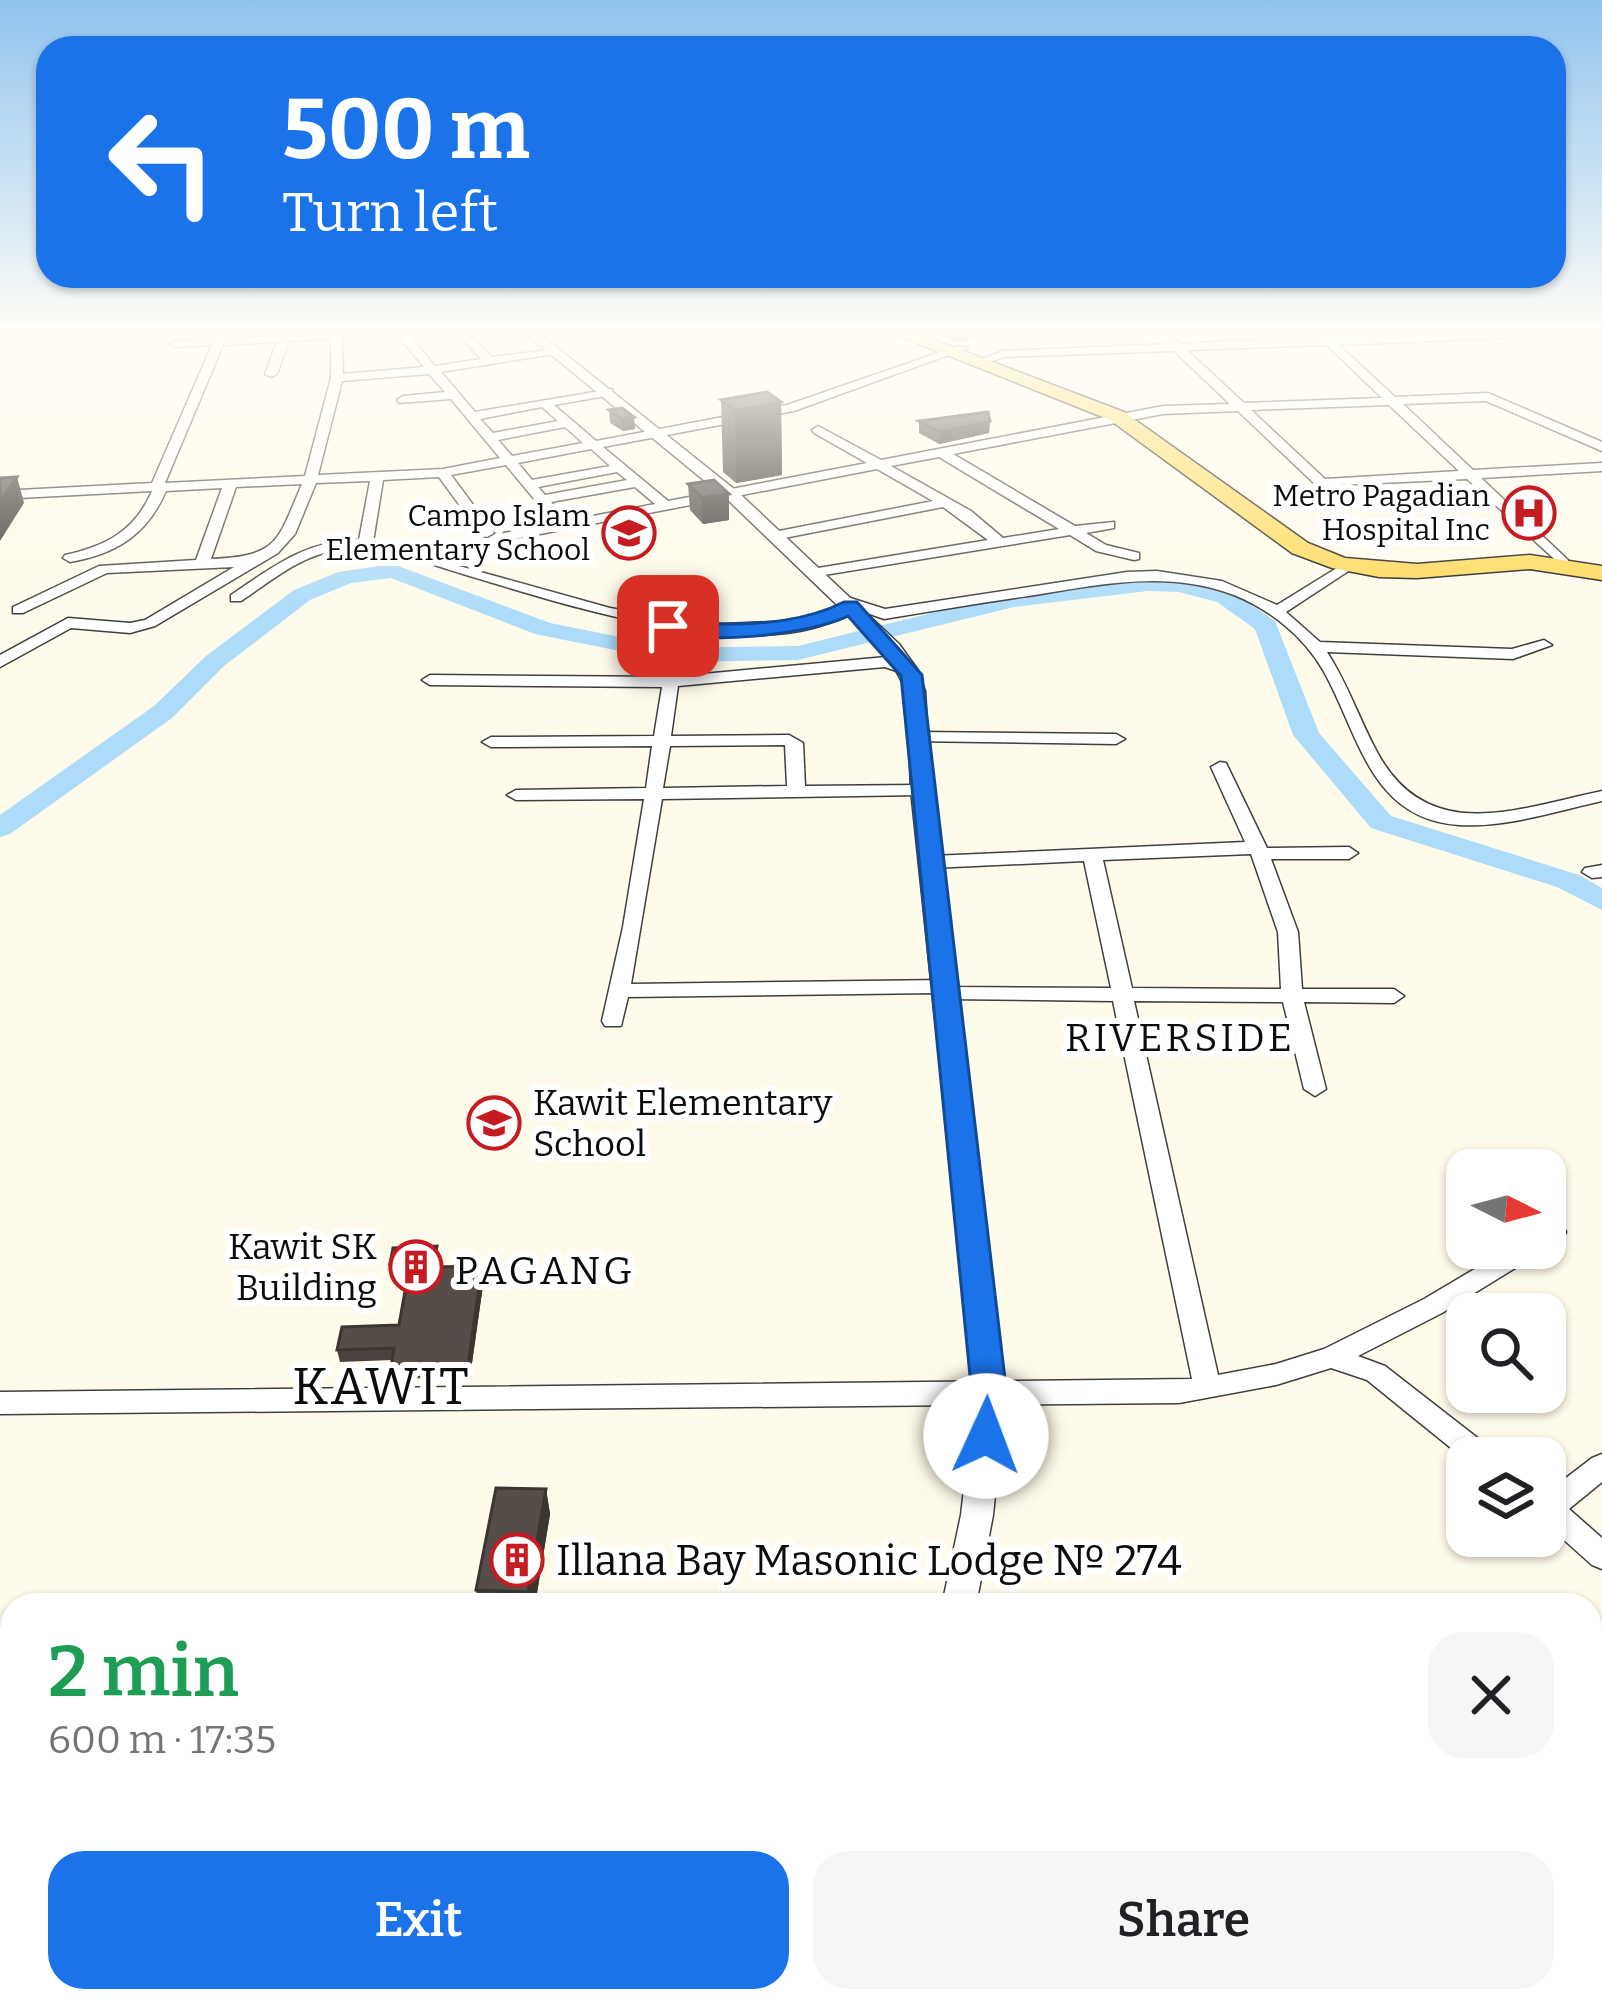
<!DOCTYPE html>
<meta charset="utf-8">
<style>
:root{--surface:#fff;--page:#f6f6f6;--text:#202124;--muted:#757577;--accent:#1a73e8}
body{margin:0;font-family:Bitter,serif;background:var(--page);color:var(--text);height:100vh;display:flex;flex-direction:column;font-size:45px;white-space:nowrap}
*{box-sizing:border-box;margin:0}
p{font-size:39px;color:var(--muted)}
.icon{flex:none;width:66px;height:66px;fill:none;stroke:currentColor;stroke-width:2;stroke-linecap:round;stroke-linejoin:round}
.map{position:relative;flex:1;overflow:hidden}
.side{position:absolute;left:0px;top:1593px;width:1602px;height:420px;display:flex;flex-direction:column;background:var(--surface);border-radius:36px 36px 0 0;box-shadow:0 3px 9px #0004}
.side>*{flex:none}
.guide{position:absolute;left:36px;top:36px;width:1530px;height:252px;border-radius:36px;box-shadow:0 3px 9px #0004;background:#1a73e8;color:#fff;overflow:hidden}
.needle{width:78px;rotate:96deg}
.buttons{position:absolute;left:1446px;top:1149px;display:grid;gap:24px}
.buttons a{display:grid;place-items:center;width:120px;height:120px;border-radius:24px;background:var(--surface);box-shadow:0 3px 9px #0004;font-size:60px}
.pin{position:absolute;display:grid;place-items:center;width:102px;height:102px;color:#fff;margin:-51px;border-radius:24px;box-shadow:0 6px 18px #0006}
.me{position:absolute;width:132px;margin:-66px;rotate:2deg;stroke-linejoin:round;filter:drop-shadow(0 0 9px #0008)}
.turn{display:flex;align-items:center;gap:42px;height:252px;padding:0 48px;font-size:54px}
.turn .icon{width:156px;height:156px;stroke-width:2.5}
.turn b{display:block;font-size:84px;line-height:102px}
.round{display:grid;place-items:center;flex:none;width:126px;height:126px;border-radius:36px;background:var(--page)}
.head{display:flex;align-items:center;justify-content:space-between;height:204px;padding:0 48px}
h1{font-size:72px;font-weight:600;line-height:90px;color:#1e9e55}
.primary-button{display:flex;gap:24px;margin-top:auto;padding:24px 48px}
.primary-button a{flex:1;height:138px;border-radius:36px;background:var(--accent);color:#fff;font-size:48px;font-weight:600;line-height:138px;text-align:center}
.primary-button a+a{background:var(--page);color:var(--text)}
.map>svg:first-child{display:block}
</style>
<div class="map">
<svg width="1602" height="2013" viewBox="0 0 1602 2013">
<rect width="100%" height="100%" fill="#fffbeb"/>
<!-- green -->
<polygon fill="#cfecb2" points="12,1967 12,2001 444,2001 468,2006 473,2013 0,2013 0,1969"/>
<g fill="none" stroke-linecap="round" stroke-linejoin="round">
<!-- river -->
<polygon fill="#acdcfa" fill-rule="evenodd" points="393,564 550,623 675,648 798,646 1013,593 1148,577 1188,580 1233,592 1275,621 1319,733 1391,816 1579,875 1602,888 1602,910 1557,887 1371,828 1293,735 1255,629 1217,602 1179,592 1148,591 1014,607 798,660 675,662 535,634 391,578 351,583 310,600 224,666 172,718 10,834 0,837 0,815 154,706 206,656 294,590 338,572"/>
<!-- minor casing -->
<g stroke="#3f3f3f" stroke-width="3">
<g id="minor">
<path d="M 216,334 L 227,334 L 226,338 L 373,334 L 342,339 L 343,374 L 424,367 L 397,334 L 408,334 L 435,366 L 481,359 L 458,334 L 469,334 L 492,357 L 558,349 L 560,351 L 554,354 L 441,372 L 475,412 L 612,389 L 612,395 L 554,405 L 596,441 L 787,405 L 958,346 L 968,348 L 794,411 L 603,447 L 668,501 L 867,463 L 814,433 L 812,430 L 818,426 L 881,460 L 1163,406 L 1230,404 L 1174,351 L 1004,357 L 980,365 L 974,362 L 1003,351 L 1168,344 L 1158,334 L 1170,334 L 1180,344 L 1327,336 L 1533,334 L 1528,337 L 1339,345 L 1395,397 L 1488,393 L 1602,442 L 1602,451 L 1486,401 L 1403,404 L 1473,470 L 1602,463 L 1602,471 L 1481,478 L 1568,560 L 1568,566 L 1563,567 L 1467,479 L 1317,486 L 1238,411 L 1163,414 L 953,454 L 1075,526 L 1114,522 L 1114,528 L 1086,533 L 1106,545 L 1139,553 L 1139,559 L 1134,560 L 1096,551 L 1070,535 L 818,576 L 811,572 L 818,568 L 988,540 L 943,507 L 779,539 L 772,535 L 779,531 L 933,501 L 877,469 L 509,540 L 502,536 L 504,533 L 554,523 L 506,465 L 451,475 L 494,533 L 487,537 L 482,536 L 439,477 L 383,480 L 373,542 L 610,608 L 684,621 L 723,624 L 797,621 L 825,614 L 843,605 L 837,600 L 844,596 L 885,609 L 1127,572 L 1157,571 L 1222,581 L 1277,605 L 1345,563 L 1350,564 L 1350,570 L 1286,612 L 1320,642 L 1512,649 L 1544,640 L 1552,645 L 1513,659 L 1327,652 C 1348,684 1359,719 1377,752 C 1428,847 1519,808 1602,791 L 1602,801 C 1556,811 1507,828 1459,825 C 1369,819 1359,733 1323,670 C 1303,636 1271,610 1234,595 C 1166,569 1098,585 1028,596 C 980,603 932,611 884,619 L 856,609 C 764,673 561,603 463,574 C 423,562 379,544 338,550 C 301,555 271,581 241,601 L 231,601 L 231,595 C 271,568 308,539 359,540 L 370,481 L 316,483 L 295,534 L 278,553 L 155,626 L 130,633 L 71,628 L 0,667 L 0,655 L 68,618 L 130,623 L 145,620 L 234,567 L 107,573 L 23,613 L 13,613 L 13,607 L 99,566 L 196,560 L 222,488 L 166,491 C 147,535 116,554 70,562 L 63,558 L 65,555 C 106,546 135,531 152,491 L 0,499 L 0,491 L 152,483 L 212,345 L 175,347 L 169,344 L 175,341 L 214,339 ZM 331,339 L 331,378 L 305,476 L 165,483 L 223,345 L 277,342 L 265,374 L 271,377 L 277,374 L 289,341 ZM 1327,345 L 1382,398 L 1244,403 L 1187,350 ZM 429,374 L 445,392 L 403,396 L 397,400 L 399,403 L 451,399 L 500,458 L 443,469 L 318,475 L 342,381 ZM 1389,405 L 1459,471 L 1325,479 L 1251,410 ZM 542,407 L 558,421 L 493,433 L 480,419 ZM 565,427 L 583,443 L 512,456 L 498,440 ZM 591,449 L 610,466 L 532,480 L 518,463 ZM 939,457 L 1059,529 L 1003,538 L 971,511 L 891,466 ZM 617,472 L 627,480 L 545,495 L 538,487 ZM 302,484 C 277,542 279,556 211,559 L 236,487 ZM 635,487 L 655,504 L 567,521 L 551,502 Z"/>
<path d="M 886,657 L 916,670 L 908,675 L 885,667 L 678,686 L 671,736 L 789,735 L 803,743 L 805,786 L 921,785 L 930,790 L 921,795 L 662,799 L 631,984 L 945,980 L 952,981 L 955,987 L 1111,988 L 1084,861 L 932,868 L 923,862 L 932,856 L 1245,842 L 1211,767 L 1220,762 L 1226,763 L 1267,848 L 1349,847 L 1358,853 L 1349,859 L 1271,859 L 1298,932 L 1302,989 L 1394,989 L 1404,996 L 1394,1003 L 1304,1002 L 1326,1089 L 1315,1096 L 1304,1089 L 1283,1002 L 1134,1001 L 1218,1375 L 1276,1364 L 1324,1349 L 1424,1299 L 1510,1248 L 1541,1248 L 1538,1254 L 1442,1313 L 1358,1356 L 1385,1366 L 1493,1450 L 1497,1458 L 1467,1458 L 1467,1461 L 1367,1380 L 1331,1368 L 1276,1385 L 1179,1403 L 0,1414 L 0,1392 L 1192,1379 L 1113,1001 L 946,999 L 936,993 L 628,997 L 621,1026 L 605,1026 L 602,1021 L 623,927 L 644,799 L 516,800 L 507,795 L 516,790 L 646,788 L 652,746 L 491,747 L 482,742 L 491,737 L 654,736 L 662,687 L 430,685 L 422,680 L 430,675 L 671,677 ZM 785,745 L 787,786 L 663,788 L 670,746 ZM 1251,854 L 1278,932 L 1281,989 L 1132,988 L 1103,860 Z"/>
<polygon points="917,732 1116,734 1125,739 1116,744 911,741 908,737"/>
<polygon points="1602,865 1602,877 1592,878 1582,872 1585,868"/>
<polygon points="1554,1223 1563,1226 1566,1232 1563,1238 1545,1246 1545,1226"/>
<polygon points="1602,1454 1602,1482 1569,1509 1602,1538 1602,1569 1592,1565 1545,1523 1545,1494 1592,1458"/>
<polygon points="1602,1821 1602,1857 1590,1862 1590,1826"/>
</g>
</g>
<!-- tertiary casing -->
<g stroke="#3f3f3f" stroke-width="3">
<g id="tertiary">
<polygon points="526,334 540,334 739,493 899,644 917,669 925,691 931,790 1005,1396 993,1515 976,1605 942,1605 961,1515 975,1396 911,790 907,691 886,652 728,500"/>
<polygon points="889,2001 929,2001 928,2013 888,2013"/>
</g>
</g>
<!-- primary casing -->
<g stroke="#1d1d1d" stroke-width="3">
<polygon id="primary" points="894,334 919,334 1124,412 1308,543 1345,558 1417,564 1530,555 1602,566 1602,580 1530,569 1417,578 1379,577 1332,568 1292,553 1110,420"/>
</g>
<!-- minor -->
<use href="#minor" fill="#fff" fill-rule="evenodd"/>
<!-- tertiary -->
<use href="#tertiary" fill="#fff" fill-rule="evenodd"/>
<!-- primary -->
<use href="#primary" fill="#ffda5b" fill-rule="evenodd"/>
</g>
<!-- wall -->
<g fill="#4a423e">
<polygon points="938,334 982,334 982,337 956,342"/>
<polygon points="721,400 781,402 782,475 736,483 723,472"/>
<polygon points="609,410 635,429 623,431 610,423"/>
<polygon points="919,421 990,421 989,433 939,444 919,433"/>
<polygon points="688,484 729,494 729,520 703,524 690,510"/>
<polygon points="439,1258 438,1267 482,1266 484,1278 470,1377 394,1379 391,1367 392,1360 340,1362 337,1350 399,1325 408,1276 393,1276 390,1264"/>
<polygon points="546,1489 550,1514 535,1605 479,1605 476,1590"/>
</g>
<!-- shaded-wall -->
<g fill="#3c3632">
<polygon points="956,334 982,334 982,337 956,342"/>
<polygon points="781,402 782,475 736,483 735,411"/>
<polygon points="634,417 635,429 623,431 622,419"/>
<polygon points="990,421 989,433 939,444 940,432"/>
<polygon points="17,477 24,503 0,541 0,502"/>
<polygon points="729,494 729,520 703,524 702,498"/>
<polygon points="482,1266 484,1278 470,1377 468,1365"/>
<polygon points="546,1489 550,1514 535,1605 531,1605 528,1592"/>
</g>
<!-- building -->
<g fill="#564d48" stroke="#3c3632" stroke-width="3">
<polygon points="767,392 781,402 735,411 721,400"/>
<polygon points="622,408 634,417 622,419 609,410"/>
<polygon points="988,412 990,421 940,432 919,421"/>
<polygon points="17,477 0,502 0,478"/>
<polygon points="714,480 729,494 702,498 688,484"/>
<polygon points="437,1246 433,1267 482,1266 468,1365 391,1367 394,1348 337,1350 342,1327 399,1325 410,1263 390,1264 393,1248"/>
<polygon points="496,1488 546,1489 528,1592 476,1590"/>
</g>
<!-- sky -->
<linearGradient id="sky" x2="0" y2="1"><stop stop-color="#90c4ef"/><stop offset="0.54" stop-color="#fffdf6"/><stop offset="1" stop-color="#fffdf6" stop-opacity="0"/></linearGradient>
<rect width="1602" height="616" fill="url(#sky)"/>
<!-- route -->
<path fill="#1a73e8" stroke="#114b97" stroke-width="3" d="M 844,602 L 857,602 L 922,675 L 1007,1396 L 998,1446 L 986,1451 L 973,1446 L 968,1436 L 972,1396 L 901,676 L 848,616 C 813,634 690,649 658,626 C 674,615 702,624 723,624 C 764,624 806,621 844,602 Z"/>
<!-- icons -->
<defs>
<g id="hospital-ring" transform="scale(2.7)"><circle r="9.5" fill="#fff" stroke="#c51b21" stroke-width="1.5"/><path d="M-5-5h3v3.5h4V-5h3V5h-3V1.5h-4V5h-3Z" fill="#c51b21"/></g>
<g id="school-ring" transform="scale(2.7)"><circle r="9.5" fill="#fff" stroke="#c51b21" stroke-width="1.5"/><path d="M0-5L7-2L0 1L-7-2ZM-4 1L0 2.5L4 1V4Q0 6-4 4Z" fill="#c51b21"/></g>
<g id="building-ring" transform="scale(2.7)"><circle r="9.5" fill="#fff" stroke="#c51b21" stroke-width="1.5"/><path d="M-4-6H4V6H1V3H-1V6H-4ZM-2.5-4.3h1.7v1.8h-1.7ZM.8-4.3h1.7v1.8H.8ZM-2.5-1h1.7V.8h-1.7ZM.8-1h1.7V.8H.8Z" fill="#c51b21"/></g>
</defs>
<g fill-rule="evenodd">
<use href="#hospital-ring" x="1529" y="513"/>
<use href="#school-ring" x="629" y="533"/>
<use href="#school-ring" x="494" y="1123"/>
<use href="#building-ring" x="416" y="1267"/>
<use href="#building-ring" x="517" y="1560"/>
</g>
<g text-anchor="middle" stroke-width="12" stroke-linejoin="round" paint-order="stroke">
<!-- far-poi labels -->
<g font-size="30" fill="#0c0c0c" stroke="#fff" text-anchor="end">
<text x="1490" y="506">Metro Pagadian<tspan x="1490" dy="34">Hospital Inc</tspan></text>
<text x="590" y="526">Campo Islam<tspan x="590" dy="34">Elementary School</tspan></text>
</g>
<!-- poi labels -->
<g font-size="36" fill="#0c0c0c" stroke="#fff" text-anchor="start">
<text x="533" y="1115">Kawit Elementary<tspan x="533" dy="41">School</tspan></text>
<text x="377" y="1259" text-anchor="end">Kawit SK<tspan x="377" dy="41">Building</tspan></text>
</g>
<!-- neighbourhood labels -->
<g font-size="39" letter-spacing="3" fill="#0c0c0c" stroke="#fff">
<text x="1180" y="1051">RIVERSIDE</text>
<text x="545" y="1284">PAGANG</text>
</g>
<!-- near-poi labels -->
<g font-size="42" fill="#0c0c0c" stroke="#fff" text-anchor="start">
<text x="556" y="1575">Illana Bay Masonic Lodge № 274</text>
</g>
<!-- near-quarter labels -->
<g font-size="51" letter-spacing="3" fill="#0c0c0c" stroke="#fff">
<text x="382" y="1404">KAWIT</text>
</g>
</g>
</svg>
<div class="buttons">
<a><svg class="needle" viewBox="-14 -14 28 28"><path d="M0-13l5 13h-10z" fill="#e53935"/><path d="M0 13l5-13h-10z" fill="#757577"/></svg></a>
<a><svg class="icon" aria-label="search" viewBox="0 0 24 24"><circle cx="10" cy="10" r="6"/><path d="M15 15l6 6"/></svg></a>
<a><svg class="icon" aria-label="layers" viewBox="0 0 24 24"><path d="M12 4l9 5-9 5-9-5zM3 14l9 5 9-5"/></svg></a>
</div>
<div class="pin" style="left:668px;top:626px;background:#d93025"><svg class="icon" aria-label="arrive" viewBox="0 0 24 24"><path d="M6 21V4h12l-3 4 3 4H6"/></svg></div>
<svg class="me" style="left:986px;top:1436px" viewBox="-20 -20 40 40"><circle r="19" fill="#fff"/><path d="M0-13L10 11 0 6-10 11z" fill="#1a73e8"/></svg>
<div class="guide">
<div class="turn"><svg class="icon" aria-label="left" viewBox="0 0 24 24"><path d="M17 20v-9H6M10 6l-5 5 5 5"/></svg><div><b>500 m</b>Turn left</div></div>
</div>
<section class="side">
<div class="head"><div><h1>2 min</h1><p>600 m · 17:35</p></div><a class="round"><svg class="icon" aria-label="close" viewBox="0 0 24 24"><path d="M6 6l12 12M18 6L6 18"/></svg></a></div>
<div class="primary-button"><a>Exit</a><a>Share</a></div>
</section>
</div>
